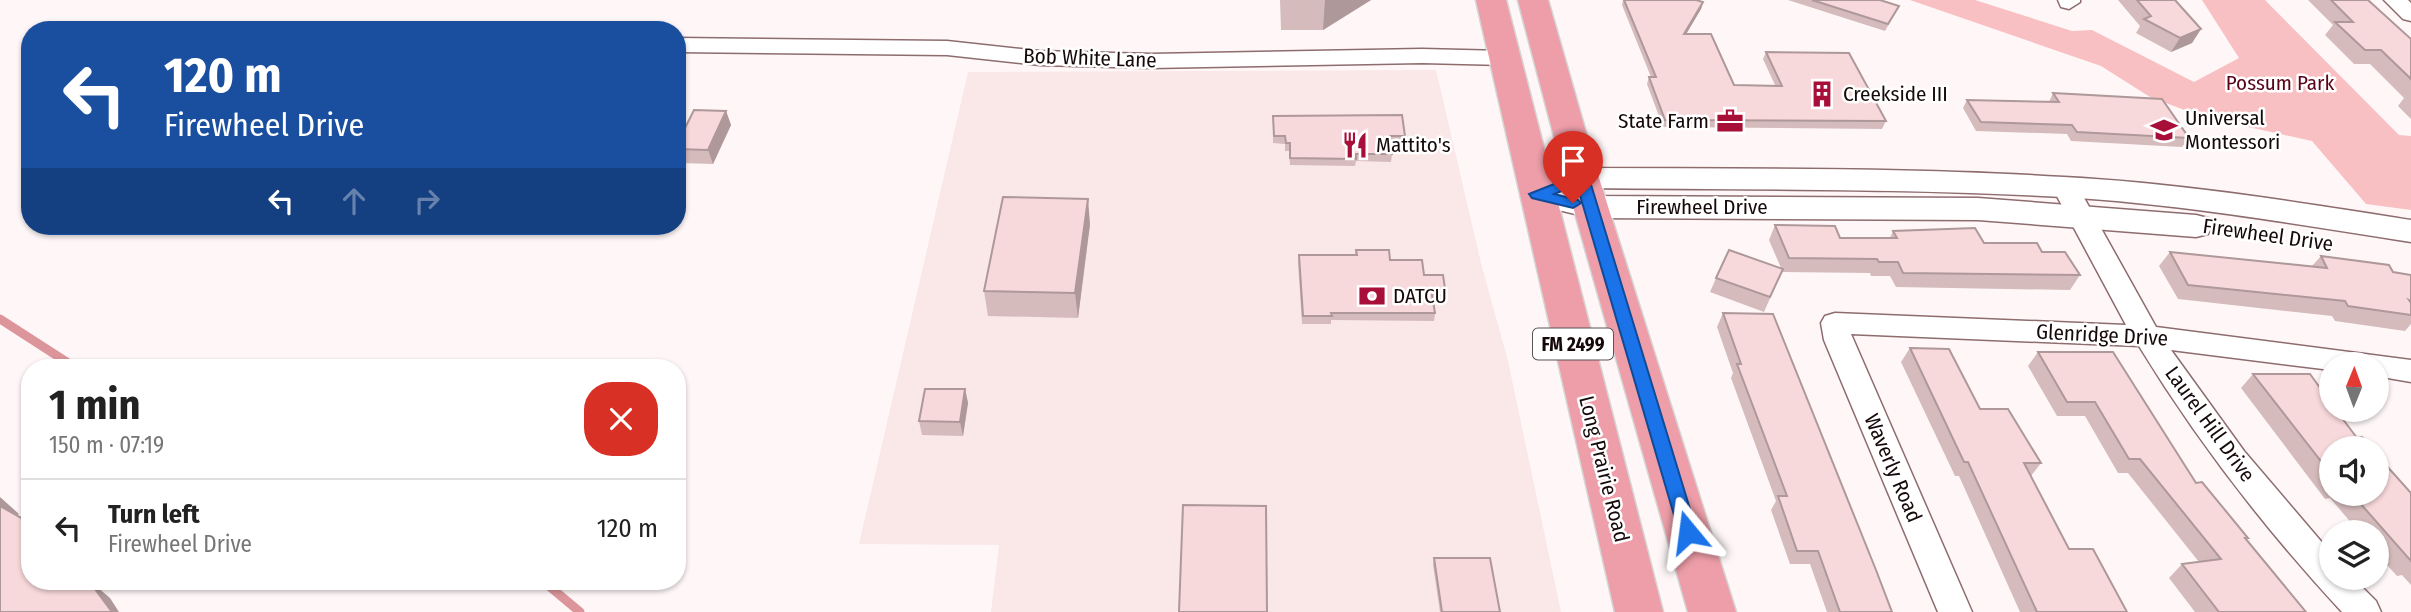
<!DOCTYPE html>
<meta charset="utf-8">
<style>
:root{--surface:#fff;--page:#f2f2f2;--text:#222;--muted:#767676;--line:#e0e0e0}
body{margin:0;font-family:"Fira Sans Condensed",sans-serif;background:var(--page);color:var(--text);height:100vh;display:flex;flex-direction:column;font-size:26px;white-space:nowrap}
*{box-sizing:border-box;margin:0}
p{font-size:23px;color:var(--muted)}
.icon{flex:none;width:38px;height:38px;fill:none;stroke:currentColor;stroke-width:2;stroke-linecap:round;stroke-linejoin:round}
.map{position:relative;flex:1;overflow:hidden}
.panel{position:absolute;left:21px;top:359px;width:665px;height:231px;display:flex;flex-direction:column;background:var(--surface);border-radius:28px;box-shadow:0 2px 5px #0004}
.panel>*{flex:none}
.guide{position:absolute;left:21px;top:21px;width:665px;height:214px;border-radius:28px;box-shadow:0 2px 5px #0004;background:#1a4fa0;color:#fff;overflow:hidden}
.needle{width:46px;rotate:1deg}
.tools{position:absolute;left:2319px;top:352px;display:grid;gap:14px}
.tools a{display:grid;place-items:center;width:70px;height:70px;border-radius:50%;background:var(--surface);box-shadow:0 2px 5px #0004;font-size:35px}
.pin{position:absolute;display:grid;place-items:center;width:60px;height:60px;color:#fff;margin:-72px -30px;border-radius:50% 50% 50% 0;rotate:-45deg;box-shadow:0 0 7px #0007}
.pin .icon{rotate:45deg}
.me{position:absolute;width:77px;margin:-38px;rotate:344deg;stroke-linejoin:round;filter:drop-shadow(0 0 5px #0008)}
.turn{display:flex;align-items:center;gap:24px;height:147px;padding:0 28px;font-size:32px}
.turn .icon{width:91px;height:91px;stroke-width:2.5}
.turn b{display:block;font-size:49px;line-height:60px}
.lanes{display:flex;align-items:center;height:66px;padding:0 28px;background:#0003;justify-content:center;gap:35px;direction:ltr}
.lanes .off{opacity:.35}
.round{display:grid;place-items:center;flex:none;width:74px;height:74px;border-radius:28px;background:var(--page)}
.summary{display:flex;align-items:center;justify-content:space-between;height:119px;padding:0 28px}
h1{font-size:42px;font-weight:700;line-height:52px}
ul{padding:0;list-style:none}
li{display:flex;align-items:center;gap:21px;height:98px;padding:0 28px;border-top:2px solid var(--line)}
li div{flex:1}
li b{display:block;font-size:26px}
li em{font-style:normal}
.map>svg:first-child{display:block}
</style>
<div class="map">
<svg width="2411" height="612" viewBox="0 0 2411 612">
<rect width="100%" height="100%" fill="#fff7f7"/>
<!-- built -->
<polygon fill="#fae7e7" points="1436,70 1481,263 1508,361 1561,612 991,612 999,545 859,544 968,72"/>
<!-- green -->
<polygon fill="#f9c0c3" points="1910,0 1975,0 2072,31 2092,30 2194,82 2239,58 2202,0 2265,0 2399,135 2411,136 2411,210 2366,204 2312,141 2203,117 2150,97 2101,66"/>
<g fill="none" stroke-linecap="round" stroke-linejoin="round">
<!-- stream -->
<g stroke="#dc969b" stroke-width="9">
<polyline points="0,319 76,368"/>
<polyline points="543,581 580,612"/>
</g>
<!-- minor casing -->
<g stroke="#8d6c6e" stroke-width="3">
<g id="minor">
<polygon points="2058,0 2080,0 2080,2 2069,9 2061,7"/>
<polygon points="2384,0 2408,0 2411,3 2411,21 2403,19"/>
<polygon points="677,38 947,41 1040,51 1151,54 1422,49 1504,51 1515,58 1504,65 1422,63 1151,68 1040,65 947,55 677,52"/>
<path d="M 2065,179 L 2074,181 L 2078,187 L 2156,327 L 2411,360 L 2411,382 L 2376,376 L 2376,364 L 2331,364 L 2331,370 L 2171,350 L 2244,451 L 2331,553 L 2331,578 L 2353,578 L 2376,601 L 2381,612 L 2342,612 C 2266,530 2197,441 2139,346 L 1851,334 L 1972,612 L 1938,612 L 1824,340 L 1821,323 L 1825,316 L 1835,313 L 2126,325 L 2052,187 L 2056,181 Z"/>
</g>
</g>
<!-- tertiary casing -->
<g stroke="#8d6c6e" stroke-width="3">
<path id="tertiary" d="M 1582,168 C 1743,169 1904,167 2064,177 C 2180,183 2296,202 2411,220 L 2411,242 C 2296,224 2180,204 2063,197 C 1904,188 1744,190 1585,188 L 1574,192 L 1592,196 L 1978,198 L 2196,215 L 2208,218 L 2212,226 L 2208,234 L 2196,237 L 1978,220 L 1592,218 L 1550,208 L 1546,202 L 1537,205 L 1526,201 L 1521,194 L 1526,187 Z"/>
</g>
<!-- primary casing -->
<g stroke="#d5d3d3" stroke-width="3">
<g id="primary">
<polygon points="1476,0 1506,0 1663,612 1615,612"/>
<polygon points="1518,0 1548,0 1599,178 1736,612 1688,612 1565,178"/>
</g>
</g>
<!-- minor -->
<use href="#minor" fill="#fff" fill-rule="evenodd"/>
<!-- tertiary -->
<use href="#tertiary" fill="#fff" fill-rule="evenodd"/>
<!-- primary -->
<use href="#primary" fill="#ee9ea9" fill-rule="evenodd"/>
</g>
<!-- wall -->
<g fill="#d5bbbc">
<polygon points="1280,0 1371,0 1323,30 1281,30"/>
<polygon points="1623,0 1696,0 1703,2 1701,9 1686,34 1734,85 1775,85 1763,59 1766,52 1886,121 1882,129 1663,127 1647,84 1649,77 1651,77 1622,5"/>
<polygon points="1788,0 1880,0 1895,13 1885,31"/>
<polygon points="2118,0 2175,0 2201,29 2192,43 2171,52 2136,33 2140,26"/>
<polygon points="2308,0 2368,0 2411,39 2411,119 2398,106 2404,98 2370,64 2354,64 2325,35 2333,25"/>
<polygon points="2053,93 2189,138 2182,147 2071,141 2067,134 1976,131 1963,108 1967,100 2049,102"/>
<polygon points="726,111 731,125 713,164 680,163 677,157 677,144"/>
<polygon points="1273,116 1405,136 1404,144 1391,144 1392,154 1391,162 1356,161 1355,166 1290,165 1289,151 1285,151 1285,144 1273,143"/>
<polygon points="1090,224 1078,318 988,316 984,291"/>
<polygon points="1775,225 1840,238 1890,238 1893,231 2042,252 2080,275 2070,290 1896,287 1890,276 1871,276 1870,273 1782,272 1782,271 1764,312 1710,292 1716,278 1781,268 1769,240"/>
<polygon points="1356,250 1390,260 1424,275 1446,295 1445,303 1434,302 1435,313 1434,321 1331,320 1331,324 1302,324 1298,262 1299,255 1355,255"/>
<polygon points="2170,252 2312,266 2321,256 2393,272 2411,275 2411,324 2405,331 2335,321 2332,316 2178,299 2159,266"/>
<polygon points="1723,313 1892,612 1827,612 1810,564 1790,564 1771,510 1776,501 1731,378 1733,373 1717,327"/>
<polygon points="1910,348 2041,463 2031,476 2069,549 2127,612 2020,612 1959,476 1955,476 1901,362"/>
<polygon points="2038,352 2196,483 2248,538 2246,540 2306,612 2195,612 2169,578 2182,564 2199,562 2128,473 2118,473 2085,416 2057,416 2028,366"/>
<polygon points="2253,374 2331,448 2331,494 2411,493 2411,585 2402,575 2397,576 2376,553 2376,532 2359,532 2330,498 2325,499 2241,388"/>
<polygon points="965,389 968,403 963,436 922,435 919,421"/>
<polygon points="1434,558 1500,612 1440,612 1433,565"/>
</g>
<!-- shaded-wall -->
<g fill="#ae9899">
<polygon points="1325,0 1371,0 1323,30"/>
<polygon points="1703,2 1701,9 1682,41 1684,34"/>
<polygon points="2201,29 2192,43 2171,52 2180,38"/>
<polygon points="726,111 731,125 713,164 708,150"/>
<polygon points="1088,199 1090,224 1078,318 1075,293"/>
<polygon points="965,389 968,403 963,436 960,422"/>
<polygon points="0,497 19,514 11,519 0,509"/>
<polygon points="30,524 30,536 23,530"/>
<polygon points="90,581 110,598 119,612 112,612"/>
</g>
<!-- building -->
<g fill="#f8d9db" stroke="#ae9899" stroke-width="2">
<polygon points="1624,0 1696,0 1703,2 1684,34 1711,34 1734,85 1782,86 1766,52 1849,53 1886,121 1665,120 1649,77 1656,77"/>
<polygon points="1812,0 1880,0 1899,6 1888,24"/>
<polygon points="2137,0 2175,0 2201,29 2180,38 2144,19 2151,16"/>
<polygon points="2331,0 2368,0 2411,39 2411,79 2381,50 2365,50 2335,22 2353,22"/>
<polygon points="2053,93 2162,99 2189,138 2077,132 2072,125 1981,122 1967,100 2059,102"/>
<polygon points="694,110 726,111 708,150 677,149 677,144"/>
<polygon points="1402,115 1405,136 1390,136 1392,154 1356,154 1356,159 1290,158 1290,143 1286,143 1285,136 1274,136 1273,116"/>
<polygon points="1003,197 1088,199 1075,293 984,291"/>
<polygon points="1775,225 1835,226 1840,238 1897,238 1893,231 1975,228 1984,243 2037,243 2042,252 2065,252 2080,275 1903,273 1898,262 1879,262 1877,259 1789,258"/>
<polygon points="1356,250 1389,250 1390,260 1422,260 1424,275 1443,275 1446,295 1432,295 1435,313 1331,313 1332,316 1303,316 1299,255 1357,255"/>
<polygon points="1729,250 1783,269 1770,297 1716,278"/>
<polygon points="2170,252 2327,268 2321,256 2389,265 2393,272 2411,275 2411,301 2409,300 2411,303 2411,315 2348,306 2345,301 2188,285"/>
<polygon points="1723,313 1773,314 1876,570 1892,612 1840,612 1818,551 1797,551 1778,496 1787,496 1737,364 1741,364"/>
<polygon points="1910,348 1949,349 1980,409 2008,409 2041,463 2024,463 2069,549 2093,549 2127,612 2037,612 1968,462 1964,462"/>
<polygon points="2038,352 2113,352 2196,483 2202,482 2248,538 2245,538 2306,612 2219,612 2182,564 2221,559 2140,459 2129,459 2095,402 2067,402"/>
<polygon points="2253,374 2310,374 2331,403 2331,410 2336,410 2357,438 2362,437 2371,448 2331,448 2331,474"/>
<polygon points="925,389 965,389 960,422 919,421"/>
<polygon points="2376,454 2411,493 2411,561 2352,494 2376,494"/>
<polygon points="1183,505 1266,506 1267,612 1179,612"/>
<polygon points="0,506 30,523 23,530 30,534 30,581 71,581 79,585 86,581 89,581 112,612 0,612"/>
<polygon points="1434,558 1490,558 1500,612 1442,612"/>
</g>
<!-- route -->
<polygon fill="#1a73e8" stroke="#114b97" stroke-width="2" points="1582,173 1589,178 1697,532 1695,538 1681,538 1679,532 1577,185 1554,194 1578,200 1581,203 1573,208 1532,198 1529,194"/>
<!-- icons -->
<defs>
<g id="building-bare" transform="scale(2.1)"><path d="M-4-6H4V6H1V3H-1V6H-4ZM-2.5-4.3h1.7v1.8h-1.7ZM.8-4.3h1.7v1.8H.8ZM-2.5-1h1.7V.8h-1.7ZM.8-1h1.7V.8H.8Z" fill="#a70f39" stroke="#fff" stroke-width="2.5" paint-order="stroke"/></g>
<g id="office-bare" transform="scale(2.1)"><path d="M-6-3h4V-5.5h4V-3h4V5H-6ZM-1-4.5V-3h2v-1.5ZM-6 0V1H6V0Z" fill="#a70f39" stroke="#fff" stroke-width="2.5" paint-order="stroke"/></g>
<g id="school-bare" transform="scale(2.1)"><path d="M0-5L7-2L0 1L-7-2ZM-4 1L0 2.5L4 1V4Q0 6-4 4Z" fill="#a70f39" stroke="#fff" stroke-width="2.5" paint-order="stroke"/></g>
<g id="restaurant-bare" transform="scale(2.1)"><path d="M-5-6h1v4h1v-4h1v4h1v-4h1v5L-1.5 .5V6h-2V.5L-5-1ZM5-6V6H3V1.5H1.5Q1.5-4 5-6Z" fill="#a70f39" stroke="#fff" stroke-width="2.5" paint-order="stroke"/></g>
<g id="bank-bare" transform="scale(2.1)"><path d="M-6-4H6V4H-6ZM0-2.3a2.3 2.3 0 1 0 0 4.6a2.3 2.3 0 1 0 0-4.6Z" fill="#a70f39" stroke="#fff" stroke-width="2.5" paint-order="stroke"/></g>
</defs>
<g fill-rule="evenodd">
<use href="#building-bare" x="1822" y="94"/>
<use href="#office-bare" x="1730" y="121"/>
<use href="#school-bare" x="2164" y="130"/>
<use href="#restaurant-bare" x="1355" y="145"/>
<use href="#bank-bare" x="1372" y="296"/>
</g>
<g text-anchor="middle" stroke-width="5" stroke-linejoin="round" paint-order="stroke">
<!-- shield labels -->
<rect fill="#fff" stroke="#5b5354" stroke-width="2" x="1533" y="328.5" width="80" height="31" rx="5"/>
<g font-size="19" font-weight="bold" fill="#15090a">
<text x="1573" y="351">FM 2499</text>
</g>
<!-- street labels -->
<g font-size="21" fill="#15090a" stroke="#fff">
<text transform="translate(1090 58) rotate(2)" y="7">Bob White Lane</text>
<text x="1702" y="214">Firewheel Drive</text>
<text transform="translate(2268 235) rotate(8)" y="7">Firewheel Drive</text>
<text transform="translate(2102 335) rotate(3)" y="7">Glenridge Drive</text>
<text transform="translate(2210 424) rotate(54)" y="7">Laurel Hill Drive</text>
<text transform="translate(1893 468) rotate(67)" y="7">Waverly Road</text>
<text transform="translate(1604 469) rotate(76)" y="7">Long Prairie Road</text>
</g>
<!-- park labels -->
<g font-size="21" fill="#5a041b" stroke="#fff">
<text x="2280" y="90">Possum Park</text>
</g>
<!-- poi labels -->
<g font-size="21" fill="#15090a" stroke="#fff" text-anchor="start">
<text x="1843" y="101">Creekside III</text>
<text x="2185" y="125">Universal<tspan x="2185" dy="24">Montessori</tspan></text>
<text x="1709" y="128" text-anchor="end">State Farm</text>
<text x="1376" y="152">Mattito's</text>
<text x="1393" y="303">DATCU</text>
</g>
</g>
</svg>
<div class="tools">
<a><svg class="needle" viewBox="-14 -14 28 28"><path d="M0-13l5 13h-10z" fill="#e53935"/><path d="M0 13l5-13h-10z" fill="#767676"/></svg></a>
<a><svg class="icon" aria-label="sound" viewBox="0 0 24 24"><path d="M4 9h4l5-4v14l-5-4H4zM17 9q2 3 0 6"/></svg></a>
<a><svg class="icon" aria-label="layers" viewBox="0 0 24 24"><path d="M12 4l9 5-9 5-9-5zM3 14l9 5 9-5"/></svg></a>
</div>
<div class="pin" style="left:1573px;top:203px;background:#d93025"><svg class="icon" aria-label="arrive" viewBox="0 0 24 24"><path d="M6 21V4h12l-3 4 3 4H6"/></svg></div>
<svg class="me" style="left:1688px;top:532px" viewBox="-20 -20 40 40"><path d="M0-17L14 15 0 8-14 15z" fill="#1a73e8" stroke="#fff" stroke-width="4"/></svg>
<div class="guide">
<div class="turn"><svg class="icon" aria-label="left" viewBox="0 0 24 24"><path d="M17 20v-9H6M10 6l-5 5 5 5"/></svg><div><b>120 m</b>Firewheel Drive</div></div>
<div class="lanes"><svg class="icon" aria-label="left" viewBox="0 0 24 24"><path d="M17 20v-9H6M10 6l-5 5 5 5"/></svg><svg class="icon off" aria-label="ahead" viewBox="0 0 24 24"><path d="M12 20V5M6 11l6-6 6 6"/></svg><svg class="icon off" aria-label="right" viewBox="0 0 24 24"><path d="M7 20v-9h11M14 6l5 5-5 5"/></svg></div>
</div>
<section class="panel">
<div class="summary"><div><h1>1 min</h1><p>150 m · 07:19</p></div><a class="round" style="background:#d93025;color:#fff"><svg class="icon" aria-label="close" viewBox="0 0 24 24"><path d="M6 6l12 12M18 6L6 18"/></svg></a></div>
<ul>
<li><svg class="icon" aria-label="left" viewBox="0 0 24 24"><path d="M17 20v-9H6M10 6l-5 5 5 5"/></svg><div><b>Turn left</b><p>Firewheel Drive</p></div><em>120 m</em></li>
</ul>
</section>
</div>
